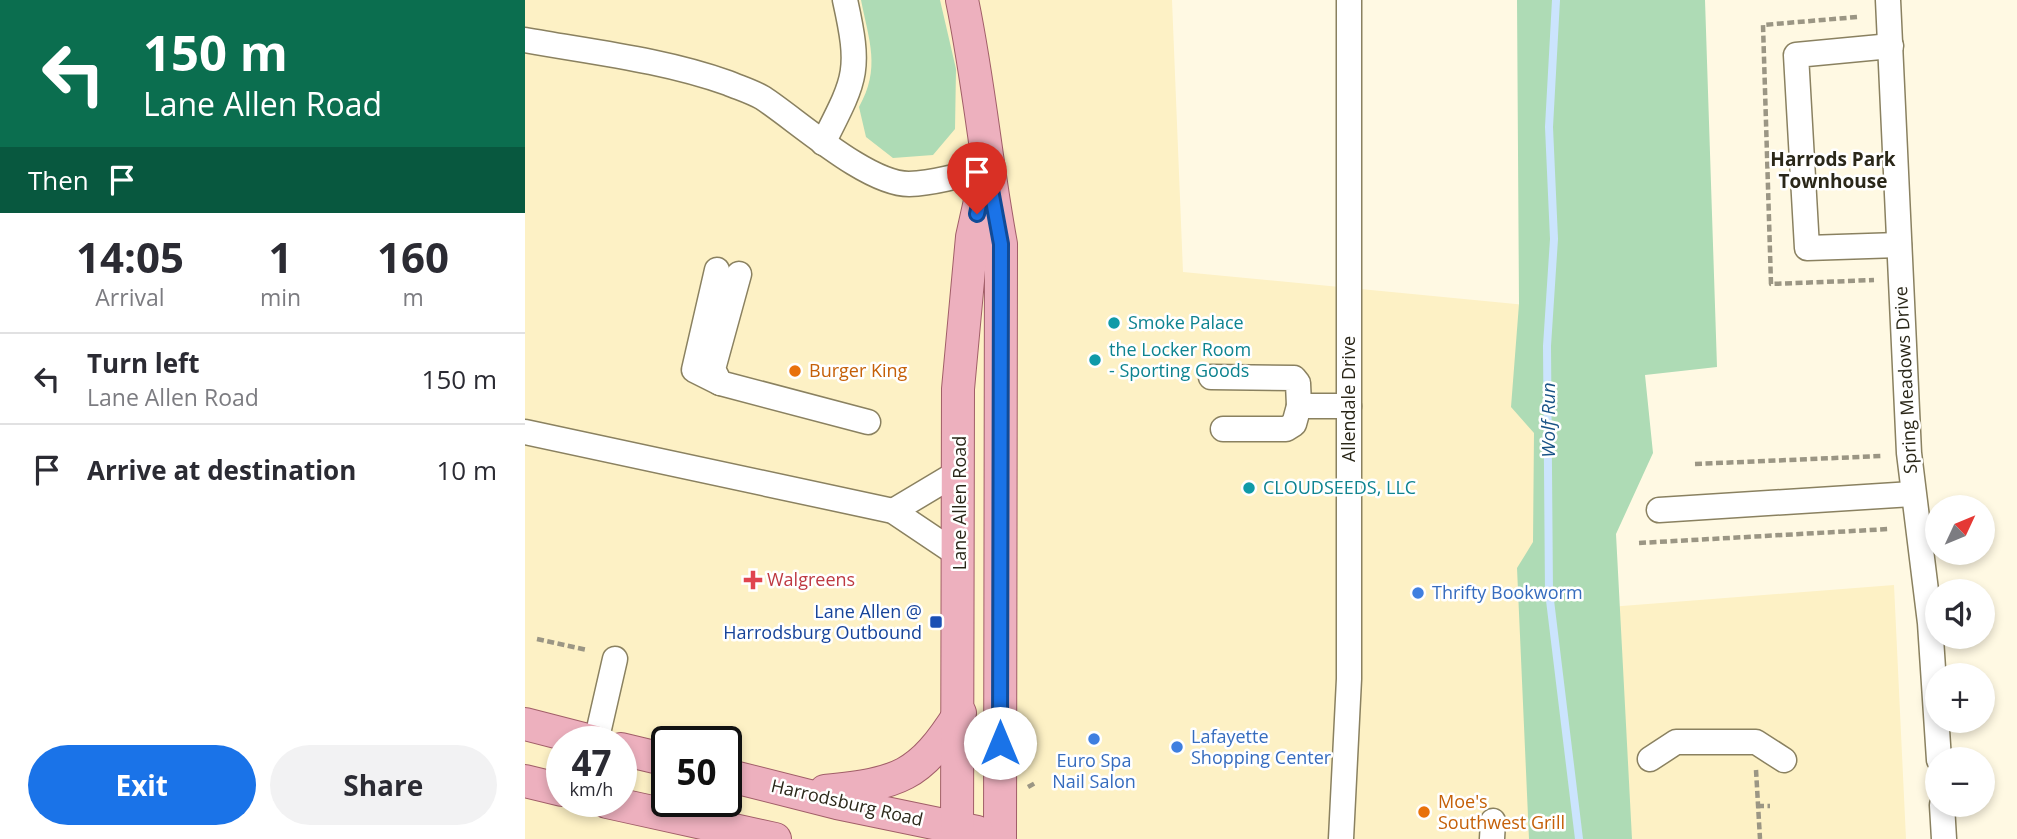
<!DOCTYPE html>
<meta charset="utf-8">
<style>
:root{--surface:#fff;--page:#f2f2f3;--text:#2b2b33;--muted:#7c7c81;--line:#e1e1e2;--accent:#1a73e8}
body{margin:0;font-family:"Open Sans",sans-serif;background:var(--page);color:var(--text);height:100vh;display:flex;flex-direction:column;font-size:26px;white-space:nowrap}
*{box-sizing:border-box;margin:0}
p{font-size:23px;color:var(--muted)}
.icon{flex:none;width:38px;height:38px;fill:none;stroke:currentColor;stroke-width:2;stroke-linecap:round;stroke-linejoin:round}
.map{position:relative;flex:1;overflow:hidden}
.side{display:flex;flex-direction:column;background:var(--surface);width:525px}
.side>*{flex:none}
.top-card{background:#0b6e4f;color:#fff;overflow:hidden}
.needle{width:46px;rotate:46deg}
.tools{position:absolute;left:1400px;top:495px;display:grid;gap:14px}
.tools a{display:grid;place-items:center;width:70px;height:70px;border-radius:50%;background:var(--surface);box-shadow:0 4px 10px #0003;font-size:35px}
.speed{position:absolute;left:21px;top:726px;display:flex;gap:14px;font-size:35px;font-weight:700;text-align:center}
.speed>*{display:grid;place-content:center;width:91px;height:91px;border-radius:50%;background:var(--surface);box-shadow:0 4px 10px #0003;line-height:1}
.speed small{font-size:18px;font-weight:400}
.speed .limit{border:4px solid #111;border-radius:10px;background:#fff;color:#111}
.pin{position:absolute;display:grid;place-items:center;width:60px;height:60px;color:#fff;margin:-72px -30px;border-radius:50% 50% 50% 0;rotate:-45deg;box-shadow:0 0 7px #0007}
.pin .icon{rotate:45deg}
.me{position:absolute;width:77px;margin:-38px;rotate:0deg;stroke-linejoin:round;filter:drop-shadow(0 0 5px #0008)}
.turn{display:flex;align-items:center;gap:24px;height:147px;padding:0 28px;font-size:32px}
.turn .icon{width:91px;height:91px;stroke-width:2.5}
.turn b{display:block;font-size:49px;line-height:60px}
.then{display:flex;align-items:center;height:66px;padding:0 28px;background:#0003;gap:14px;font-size:26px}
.eta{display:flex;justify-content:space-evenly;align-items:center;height:119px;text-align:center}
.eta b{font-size:42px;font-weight:700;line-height:49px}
.action{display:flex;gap:14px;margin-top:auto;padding:14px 28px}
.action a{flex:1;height:80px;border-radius:42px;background:var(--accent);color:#fff;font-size:28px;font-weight:700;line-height:80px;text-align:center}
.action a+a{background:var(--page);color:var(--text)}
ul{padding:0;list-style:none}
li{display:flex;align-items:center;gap:21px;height:91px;padding:0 28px;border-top:2px solid var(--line)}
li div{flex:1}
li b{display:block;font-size:26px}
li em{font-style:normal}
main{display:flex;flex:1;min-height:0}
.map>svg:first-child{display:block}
</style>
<main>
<section class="side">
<div class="top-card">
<div class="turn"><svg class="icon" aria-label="left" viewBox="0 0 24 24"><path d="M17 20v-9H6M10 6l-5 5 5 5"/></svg><div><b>150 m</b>Lane Allen Road</div></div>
<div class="then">Then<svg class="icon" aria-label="arrive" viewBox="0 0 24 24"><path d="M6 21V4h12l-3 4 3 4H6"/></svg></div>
</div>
<div class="eta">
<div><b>14:05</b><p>Arrival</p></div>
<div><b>1</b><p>min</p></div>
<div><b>160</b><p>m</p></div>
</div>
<ul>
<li><svg class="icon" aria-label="left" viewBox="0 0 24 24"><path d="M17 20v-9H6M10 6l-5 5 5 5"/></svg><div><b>Turn left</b><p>Lane Allen Road</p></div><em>150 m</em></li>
<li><svg class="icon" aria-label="arrive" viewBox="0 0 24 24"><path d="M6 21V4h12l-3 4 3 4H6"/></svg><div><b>Arrive at destination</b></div><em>10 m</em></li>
</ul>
<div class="action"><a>Exit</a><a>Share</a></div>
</section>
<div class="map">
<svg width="1492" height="839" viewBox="0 0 1492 839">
<rect width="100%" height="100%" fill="#fff9e3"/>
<!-- built -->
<path fill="#fdf1c5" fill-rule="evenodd" d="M 0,0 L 647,0 L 658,272 L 1054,310 L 1071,608 L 1369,585 L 1381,839 L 0,839 ZM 37,742 L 96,742 L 96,802 L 37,802 ZM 142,742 L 201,742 L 201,802 L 142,802 Z"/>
<!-- green -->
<g fill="#aedbb5">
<path d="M 336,0 L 415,0 L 431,69 L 430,129 L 408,155 L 368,158 L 341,137 L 334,107 C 356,68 344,41 336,0 Z"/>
<polygon points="992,0 1180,0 1192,367 1120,375 1128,453 1091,534 1107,839 1004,839 992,568 1008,542 1009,433 986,407 994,304"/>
</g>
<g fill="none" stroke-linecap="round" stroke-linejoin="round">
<!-- stream -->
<polyline stroke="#cbe4fd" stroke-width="8" points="1031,0 1024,127 1029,239 1022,346 1024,592 1054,839"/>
<!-- minor casing -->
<g stroke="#8a8160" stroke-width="27">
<g id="minor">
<polyline points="1363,0 1384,453 1405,623 1414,760"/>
<path d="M 0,40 C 67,52 139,60 203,83 C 215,88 228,92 238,98 C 273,121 342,184 384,184 C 410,183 437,175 462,168"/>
<polyline points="1366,46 1271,55 1282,248 1374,245"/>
<path d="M 298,143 C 331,78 336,72 320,0"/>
<polyline points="192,270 169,370 195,383"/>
<polyline points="214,274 188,369 195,383 343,422"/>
<polyline points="686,377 769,378 773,383 774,406"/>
<polyline points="698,429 761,429 769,424 774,406 824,406"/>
<polyline points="0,432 368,511 435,556"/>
<polyline points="1134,510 1387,494"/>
<polyline points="368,511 435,471"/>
<polyline points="71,742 90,659"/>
<polyline points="1125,759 1151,742 1231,742 1259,760"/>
<polyline points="1417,805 1419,839"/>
<polyline points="816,839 824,679 824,0"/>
<polyline points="967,839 968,821"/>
</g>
</g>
<!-- major casing -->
<g stroke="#a15e68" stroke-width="34">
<g id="major">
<path d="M 437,0 C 454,81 461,163 476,244 L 475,839"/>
<polyline points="0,724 70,742"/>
<polyline points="96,749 142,760"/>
<polyline points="201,775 312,803 452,832"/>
<polyline points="0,781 37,790"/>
<path d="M 300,791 C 374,783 394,778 435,713"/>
<polyline points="82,802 250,839"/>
<polyline points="432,839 433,389 447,237 459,183"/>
</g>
</g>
<!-- path -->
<g stroke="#9b9684" stroke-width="4.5" stroke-dasharray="7 3.5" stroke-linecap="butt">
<polyline points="1332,17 1238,25 1246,284 1349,280"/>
<polyline points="1170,464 1356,456"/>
<polyline points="1114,543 1364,529"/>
<polyline points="12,639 62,650"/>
<polyline points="1231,770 1235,839"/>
<polyline points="503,787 512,782"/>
<polyline points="1232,806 1245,806"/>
</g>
<!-- minor -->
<use href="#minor" stroke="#fff" stroke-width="24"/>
<!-- major -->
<use href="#major" stroke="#edb0be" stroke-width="32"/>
</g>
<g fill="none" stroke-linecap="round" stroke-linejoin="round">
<!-- route casing -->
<g stroke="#114b97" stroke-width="18">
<polyline id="route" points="452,214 462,168 476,244 475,743"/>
</g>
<!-- route -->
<use href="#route" stroke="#1a73e8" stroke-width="12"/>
</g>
<!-- markers -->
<g fill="#0f9aa8" stroke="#fff" stroke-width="2.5">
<circle cx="589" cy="323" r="7"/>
<circle cx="570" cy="360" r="7"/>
<circle cx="724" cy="488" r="7"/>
</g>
<g fill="#e8710a" stroke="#fff" stroke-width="2.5">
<circle cx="270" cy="371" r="7"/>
<circle cx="899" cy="812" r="7"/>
</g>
<path fill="#e0444e" stroke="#fff" stroke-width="2.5" d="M224.5 569.5h7v7h7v7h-7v7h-7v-7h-7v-7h7z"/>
<g fill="#3f7fe0" stroke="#fff" stroke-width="2.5">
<circle cx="893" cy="593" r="7"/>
<circle cx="569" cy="739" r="7"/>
<circle cx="652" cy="747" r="7"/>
</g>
<rect fill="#1a4fb4" stroke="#fff" stroke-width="2.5" x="404" y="615" width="14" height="14" rx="3.5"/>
<g text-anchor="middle" stroke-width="5" stroke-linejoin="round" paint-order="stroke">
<!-- culture labels -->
<g font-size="18" fill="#0d838f" stroke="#fff" text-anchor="start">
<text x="603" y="329">Smoke Palace</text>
<text x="584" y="356">the Locker Room<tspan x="584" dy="21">- Sporting Goods</tspan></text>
<text x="738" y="494">CLOUDSEEDS, LLC</text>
</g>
<!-- food labels -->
<g font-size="18" fill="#c56008" stroke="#fff" text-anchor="start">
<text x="284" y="377">Burger King</text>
<text x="913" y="808">Moe's<tspan x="913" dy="21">Southwest Grill</tspan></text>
</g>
<!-- street labels -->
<g font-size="18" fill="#2a2719" stroke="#fff">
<text transform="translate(1381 380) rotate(-93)" y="6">Spring Meadows Drive</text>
<text transform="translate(824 399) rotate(-90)" y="6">Allendale Drive</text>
<text transform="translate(435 503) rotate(-90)" y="6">Lane Allen Road</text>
<text transform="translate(322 803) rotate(13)" y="6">Harrodsburg Road</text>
</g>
<!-- health labels -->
<g font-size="18" fill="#be3a42" stroke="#fff" text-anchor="start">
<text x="242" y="586">Walgreens</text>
</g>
<!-- shop labels -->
<g font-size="18" fill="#366cbe" stroke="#fff" text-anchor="start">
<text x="907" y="599">Thrifty Bookworm</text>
<text x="666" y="743">Lafayette<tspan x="666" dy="21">Shopping Center</tspan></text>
<text x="569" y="767" text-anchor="middle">Euro Spa<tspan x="569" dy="21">Nail Salon</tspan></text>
</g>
<!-- transit labels -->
<g font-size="18" fill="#164399" stroke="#fff" text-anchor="end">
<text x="397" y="618">Lane Allen @<tspan x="397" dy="21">Harrodsburg Outbound</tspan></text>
</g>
<!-- neighbourhood labels -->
<g font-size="19" font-weight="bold" fill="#2a2719" stroke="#fff">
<text x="1308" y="166">Harrods Park<tspan x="1308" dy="22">Townhouse</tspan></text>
</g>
<!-- water labels -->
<g font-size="19" font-style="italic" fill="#195386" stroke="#fff">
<text transform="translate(1023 420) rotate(-90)" y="7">Wolf Run</text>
</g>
</g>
</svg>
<div class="tools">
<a><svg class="needle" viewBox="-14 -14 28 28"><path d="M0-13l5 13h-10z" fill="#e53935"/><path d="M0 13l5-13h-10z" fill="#7c7c81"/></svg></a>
<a><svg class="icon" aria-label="sound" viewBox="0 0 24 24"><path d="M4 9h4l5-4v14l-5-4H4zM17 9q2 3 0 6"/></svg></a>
<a>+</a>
<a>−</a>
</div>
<div class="speed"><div>47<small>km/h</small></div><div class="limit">50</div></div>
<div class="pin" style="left:452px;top:214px;background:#d93025"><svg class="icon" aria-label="arrive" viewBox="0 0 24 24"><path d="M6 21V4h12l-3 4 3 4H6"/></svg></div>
<svg class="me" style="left:475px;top:743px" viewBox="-20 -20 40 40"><circle r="19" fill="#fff"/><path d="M0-13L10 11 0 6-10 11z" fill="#1a73e8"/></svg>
</div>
</main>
